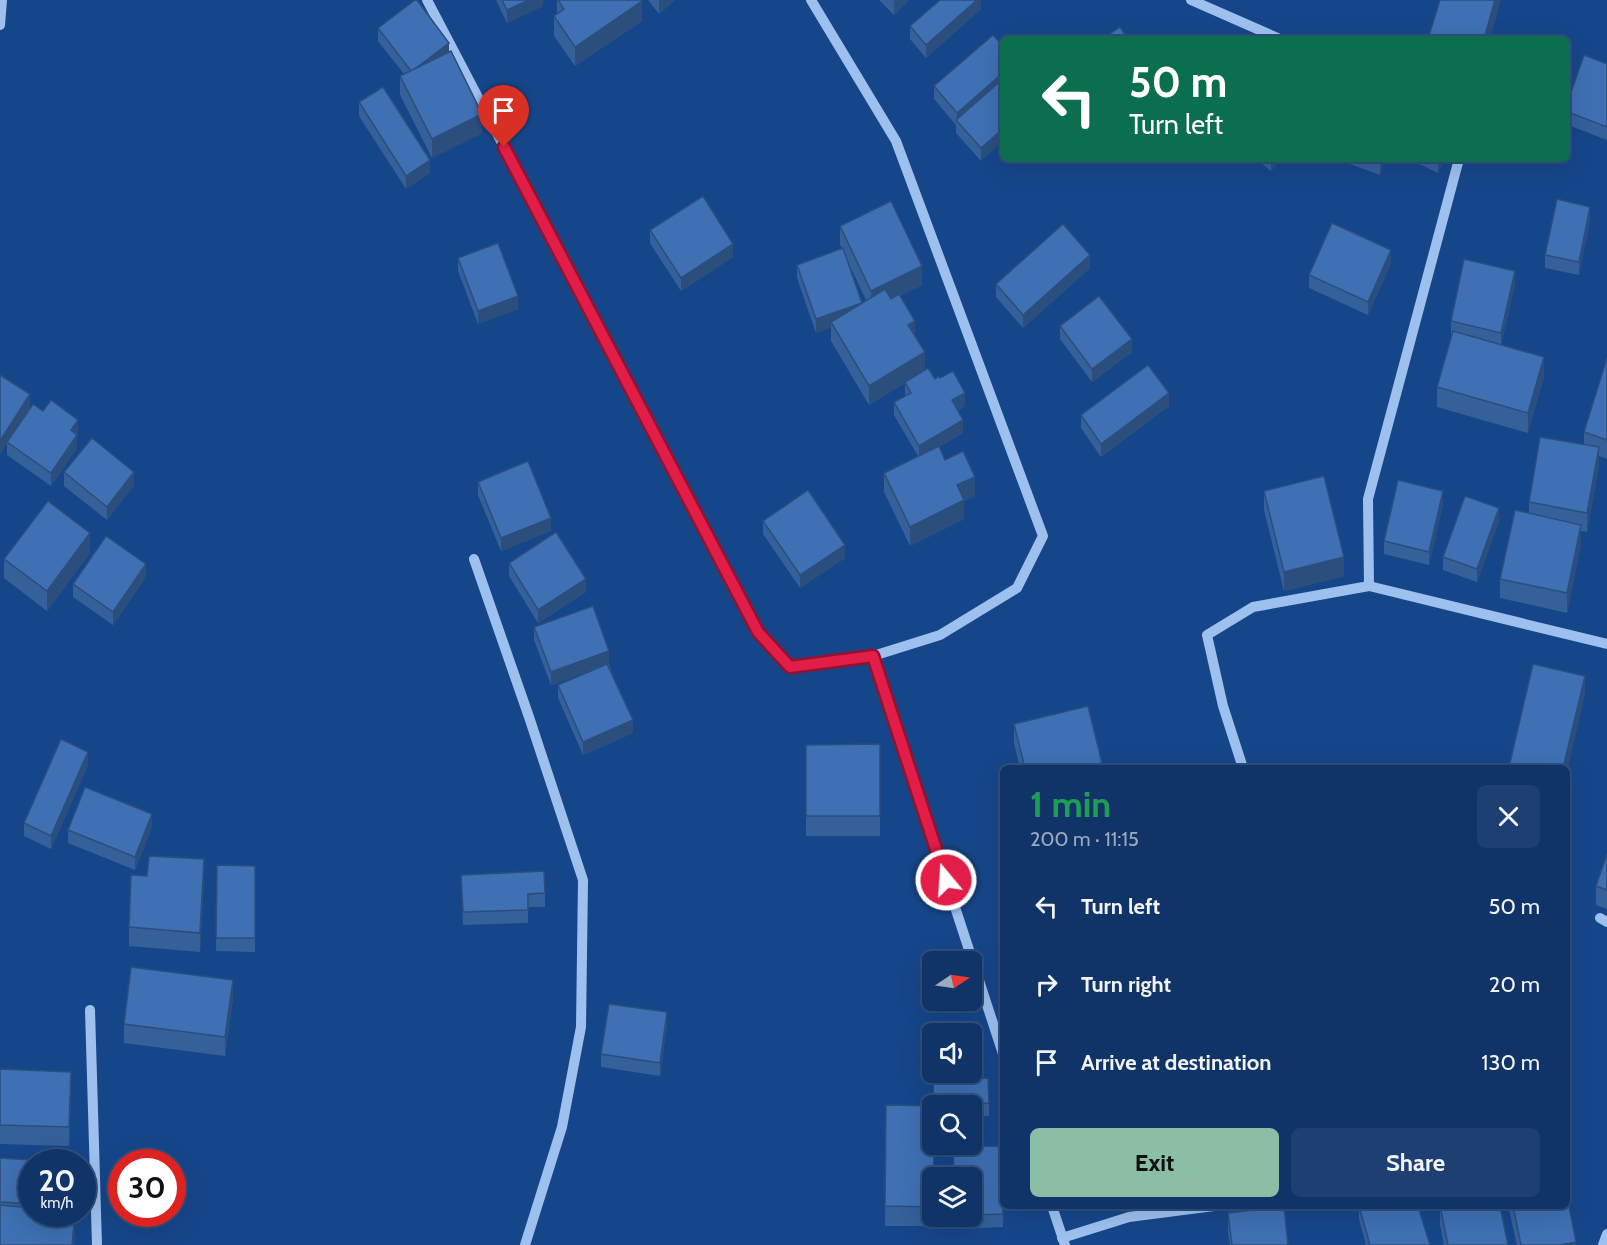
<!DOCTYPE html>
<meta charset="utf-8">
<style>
:root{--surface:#103468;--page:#1e3f71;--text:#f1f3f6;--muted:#9caac0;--line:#304f7c;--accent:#8abfa5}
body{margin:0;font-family:Cabin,sans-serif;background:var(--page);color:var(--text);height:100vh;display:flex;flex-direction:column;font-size:22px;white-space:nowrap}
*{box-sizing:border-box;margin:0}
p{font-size:20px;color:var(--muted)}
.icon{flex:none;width:33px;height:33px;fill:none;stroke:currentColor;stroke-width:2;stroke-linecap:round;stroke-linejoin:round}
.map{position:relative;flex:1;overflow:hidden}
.details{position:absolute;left:1000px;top:765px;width:570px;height:444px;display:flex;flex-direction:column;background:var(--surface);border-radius:9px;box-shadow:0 6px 24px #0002,0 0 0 2px var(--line)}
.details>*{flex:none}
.hud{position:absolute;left:1000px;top:36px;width:570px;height:126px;border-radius:9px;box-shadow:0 6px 24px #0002,0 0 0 2px var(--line);background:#0b6e4f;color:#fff;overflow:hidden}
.needle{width:39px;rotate:77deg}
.buttons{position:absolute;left:922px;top:951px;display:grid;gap:12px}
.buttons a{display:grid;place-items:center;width:60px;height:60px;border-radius:9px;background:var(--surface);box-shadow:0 6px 24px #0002,0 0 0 2px var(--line);font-size:30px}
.speed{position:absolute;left:18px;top:1149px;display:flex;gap:12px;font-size:30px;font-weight:700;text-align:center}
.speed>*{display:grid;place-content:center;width:78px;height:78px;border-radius:50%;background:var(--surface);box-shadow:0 6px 24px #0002,0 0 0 2px var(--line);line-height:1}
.speed small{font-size:15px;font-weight:400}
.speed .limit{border:9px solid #d22;background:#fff;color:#111}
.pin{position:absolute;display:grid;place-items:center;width:51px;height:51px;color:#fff;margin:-62px -26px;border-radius:50% 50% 50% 0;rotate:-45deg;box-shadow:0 0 6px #0007}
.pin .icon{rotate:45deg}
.me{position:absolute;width:66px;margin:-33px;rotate:342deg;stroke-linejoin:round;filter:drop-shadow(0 0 4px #0008)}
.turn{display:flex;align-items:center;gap:21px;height:126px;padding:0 30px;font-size:27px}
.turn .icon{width:78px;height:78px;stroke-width:2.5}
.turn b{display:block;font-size:42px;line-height:51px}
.round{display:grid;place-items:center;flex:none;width:63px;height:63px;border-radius:9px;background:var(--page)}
.overview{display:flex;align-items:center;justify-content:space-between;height:102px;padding:0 30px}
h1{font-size:36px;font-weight:700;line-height:45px;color:#1e9e55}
.action{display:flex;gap:12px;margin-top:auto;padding:12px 30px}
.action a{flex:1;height:69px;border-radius:9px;background:var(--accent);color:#111;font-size:24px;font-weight:700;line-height:69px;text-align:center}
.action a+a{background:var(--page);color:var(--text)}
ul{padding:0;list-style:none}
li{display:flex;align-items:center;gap:18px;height:78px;padding:0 30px}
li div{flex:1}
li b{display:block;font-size:22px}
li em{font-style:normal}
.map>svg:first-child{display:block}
</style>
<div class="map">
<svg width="1607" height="1245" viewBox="0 0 1607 1245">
<rect width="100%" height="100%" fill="#16468a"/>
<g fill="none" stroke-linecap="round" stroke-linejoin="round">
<!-- minor -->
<g stroke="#9ec0ef" stroke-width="10">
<polyline points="427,0 758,632 790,667 873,656"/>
<polyline points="811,0 896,141 1043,536 1017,588 940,635 873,656 1004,1057"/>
<polyline points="1191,0 1280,39"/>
<polyline points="0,25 2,0"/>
<polyline points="1459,159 1368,499 1369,586 1607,644"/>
<polyline points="474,559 529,717 583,880 581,1027 562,1127 525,1245"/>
<polyline points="1243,768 1223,706 1207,635 1253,607 1369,586"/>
<polyline points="1600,918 1607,922"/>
<polyline points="90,1010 97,1245"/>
<polyline points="1052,1206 1065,1245"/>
<polyline points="1062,1238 1129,1217 1214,1206"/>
<polyline points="1603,1245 1607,1234"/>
</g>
</g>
<!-- wall -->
<g fill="#35609a" fill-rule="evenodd">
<polygon points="496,0 543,0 543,6 507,23"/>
<polygon points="557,0 641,0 642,21 575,66 554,36 554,16 557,14"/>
<polygon points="648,0 675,0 659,14"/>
<polygon points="879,0 909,0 894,15"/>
<polygon points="981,0 981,9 926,58 910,39 910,26"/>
<polygon points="378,28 449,52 482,133 432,158 400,95 400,76 404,74 378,41"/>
<polygon points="1004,47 981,161 956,133 956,125 934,99 934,86"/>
<polygon points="1607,64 1607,140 1568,125 1568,101"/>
<polygon points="359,102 430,173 406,189 359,116"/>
<polygon points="1256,159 1281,159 1271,171"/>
<polygon points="1336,159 1385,159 1380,175"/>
<polygon points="1411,159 1445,159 1438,173 1411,160"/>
<polygon points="1590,220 1579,275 1545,268 1545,255"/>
<path d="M 840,226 L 922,285 L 900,296 L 915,336 L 925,370 L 965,406 L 958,410 L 963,433 L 939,447 L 945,460 L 975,496 L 964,501 L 964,519 L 910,546 L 884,492 L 884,473 L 918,456 L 894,415 L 894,402 L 905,396 L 905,383 L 869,405 L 831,341 L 831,327 L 816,333 L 797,278 L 797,265 L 842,249 L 840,245 ZM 848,262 L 866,300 L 862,303 Z"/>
<polygon points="650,230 733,257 681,291 650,243"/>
<polygon points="458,258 518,309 478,324 458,271"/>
<polygon points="1391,263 1368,315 1309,288 1309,275"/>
<polygon points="1090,268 1023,328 996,297 996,284"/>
<polygon points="1515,284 1501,345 1544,376 1528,433 1437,407 1437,387 1452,335 1451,335 1451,321"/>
<polygon points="1060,326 1132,352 1092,382 1060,339"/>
<polygon points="1607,358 1607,459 1599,456 1599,466 1587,532 1581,531 1581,544 1567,613 1500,598 1500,579 1529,513 1529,502 1584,445 1584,432"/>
<polygon points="0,375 30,407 12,435 43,411 78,433 77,435 77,448 51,486 7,455 7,443 0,454"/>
<polygon points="1169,406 1101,457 1081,428 1081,415"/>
<polygon points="64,472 134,485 107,520 64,486"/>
<polygon points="478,482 551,531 501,551 478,495"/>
<polygon points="1264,491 1344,576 1284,591 1264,510"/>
<polygon points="1443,504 1429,565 1384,554 1384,541"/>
<polygon points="763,521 845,558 800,588 763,534"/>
<polygon points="1499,521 1477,582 1443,570 1443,557"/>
<polygon points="90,553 47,611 4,578 4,559"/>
<polygon points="509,563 586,592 538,623 509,576"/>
<polygon points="146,577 113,625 73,597 73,584"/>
<polygon points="534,627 609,664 633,733 583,755 558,698 558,685 594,669 551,685 534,640"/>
<polygon points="1014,724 1102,768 1020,768 1014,743"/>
<polygon points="880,744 880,836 806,836 806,745"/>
<polygon points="88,765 51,849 24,836 24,823"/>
<polygon points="152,827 135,870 68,843 68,830"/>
<polygon points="1607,854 1607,909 1596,905 1596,886"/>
<polygon points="217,865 255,866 255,952 216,951"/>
<polygon points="461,875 545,893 545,907 528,907 528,923 463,925"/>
<polygon points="204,878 200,952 129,946 129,927"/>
<polygon points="233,999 225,1056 124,1043 124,1024"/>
<polygon points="667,1025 660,1076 601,1067 601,1054"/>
<polygon points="0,1069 71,1091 69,1146 0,1144"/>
<polygon points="933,1080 989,1103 989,1116 972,1117 972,1106 934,1106"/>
<polygon points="886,1105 933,1178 934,1226 885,1226"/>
<polygon points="953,1147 1004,1164 1003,1227 956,1229 956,1216 972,1216 972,1178 954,1178"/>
<polygon points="0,1158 32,1162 32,1214 75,1232 74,1245 0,1245"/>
<polygon points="1359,1206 1430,1245 1366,1245 1359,1219"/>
<polygon points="1440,1206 1508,1245 1444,1245 1440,1225"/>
<polygon points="1508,1206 1568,1206 1576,1245 1517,1245"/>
<polygon points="1228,1213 1288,1245 1230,1245 1228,1232"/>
</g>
<!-- shaded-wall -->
<g fill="#2b4e7d">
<polygon points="529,0 543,0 543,6 507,23 507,10"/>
<polygon points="659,0 675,0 659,14"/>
<polygon points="895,0 909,0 894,15 894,2"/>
<polygon points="977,0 981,0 981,9 926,58 926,45"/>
<polygon points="1495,0 1500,0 1500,3 1490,39 1484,39"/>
<polygon points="642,1 642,21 575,66 575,47"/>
<polygon points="449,43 449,56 412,71"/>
<polygon points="1004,72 1004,85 957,121 957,113"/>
<polygon points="482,114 482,133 432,158 432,139"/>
<polygon points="1004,128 1004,141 981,161 981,148"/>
<polygon points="1271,159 1281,159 1271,171"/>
<polygon points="1381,159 1385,159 1380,175 1380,162"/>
<polygon points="1439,159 1445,159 1438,173 1438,160"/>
<polygon points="430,160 430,173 406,189 406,176"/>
<polygon points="1590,207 1590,220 1579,275 1579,262"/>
<polygon points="733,244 733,257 681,291 681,278"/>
<polygon points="1391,250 1391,263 1368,315 1368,302"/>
<polygon points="1090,255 1090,268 1023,328 1023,315"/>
<polygon points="922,266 922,285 871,310 871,291"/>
<polygon points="1515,271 1515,284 1501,346 1501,333"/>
<polygon points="518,296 518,309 478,324 478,311"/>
<polygon points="862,303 831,322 831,327 816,333 816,319"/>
<polygon points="915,321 915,340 908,325"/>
<polygon points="1132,339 1132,352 1092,382 1092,369"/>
<polygon points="925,352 925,371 869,405 869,386"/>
<polygon points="1544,357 1544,376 1528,433 1528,413"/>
<polygon points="965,393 965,406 952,413 952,400"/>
<polygon points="1169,393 1169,406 1101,457 1101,444"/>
<polygon points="30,394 30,407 0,454 0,441"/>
<polygon points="78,420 78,433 76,436 77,435 77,448 51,486 51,473 71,430"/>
<polygon points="963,420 963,433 919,459 919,446"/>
<polygon points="1599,447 1599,466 1587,532 1587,513"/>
<polygon points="134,472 134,485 107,520 107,507"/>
<polygon points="975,477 975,496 964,501 964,519 910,546 910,527 957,485"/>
<polygon points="1443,491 1443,504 1429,565 1429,552"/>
<polygon points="1499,508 1499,521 1477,582 1477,569"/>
<polygon points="551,518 551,531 501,551 501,538"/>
<polygon points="1581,525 1581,544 1567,613 1567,593"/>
<polygon points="90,533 90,553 47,611 47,591"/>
<polygon points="845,545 845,558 800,588 800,575"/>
<polygon points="1344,557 1344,576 1284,591 1284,572"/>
<polygon points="146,564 146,577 113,625 113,612"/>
<polygon points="586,579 586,592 538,623 538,610"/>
<polygon points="609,651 609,664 551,685 551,672"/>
<polygon points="1585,676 1585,695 1568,769 1568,768 1563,768"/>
<polygon points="633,720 633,733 583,755 583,742"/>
<polygon points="88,752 88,765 51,849 51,836"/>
<polygon points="1102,763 1102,768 1082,768"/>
<polygon points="152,814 152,827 135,870 135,857"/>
<polygon points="204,859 204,878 200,952 200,933"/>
<polygon points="233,980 233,999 225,1056 225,1037"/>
<polygon points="667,1012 667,1025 660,1076 660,1063"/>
<polygon points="71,1072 71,1091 69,1146 69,1127"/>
<polygon points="75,1214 75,1232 74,1245 72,1245"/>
<polygon points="1576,1242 1576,1245 1560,1245"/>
</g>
<!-- building -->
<g fill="#3e70b3" stroke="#2b4e7d" stroke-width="1.5">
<polygon points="415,0 417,0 449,43 416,68 411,71 378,28"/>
<polygon points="502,0 529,0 507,10"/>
<polygon points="558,0 641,0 642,1 575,47 554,16 564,9"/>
<polygon points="940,0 977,0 926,45 910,26"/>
<polygon points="1440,0 1495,0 1484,39 1428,39"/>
<polygon points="1120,27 1128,39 1102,39"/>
<polygon points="993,35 1004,47 1004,72 957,113 934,86"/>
<polygon points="451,51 482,114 432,139 400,76"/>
<polygon points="1584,55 1607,64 1607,127 1568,112 1568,101"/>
<polygon points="1004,78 1004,128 981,148 956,120"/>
<polygon points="383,87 430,160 406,176 359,102"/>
<polygon points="1372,159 1381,159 1380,162"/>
<polygon points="703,196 733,244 681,278 650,230"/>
<polygon points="1557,199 1590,207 1579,262 1545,255"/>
<polygon points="891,201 922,266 871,291 840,226"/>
<polygon points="1332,223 1391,250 1368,302 1309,275"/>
<polygon points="1063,224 1090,255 1023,315 996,284"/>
<polygon points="498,243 518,296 478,311 458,258"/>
<polygon points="843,248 862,303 816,319 797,265"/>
<polygon points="1464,259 1515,271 1501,333 1451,321"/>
<polygon points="885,289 891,299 899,294 915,321 908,325 925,352 869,386 831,322"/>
<polygon points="1099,296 1132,339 1092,369 1060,326"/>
<polygon points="1453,331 1544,357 1528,413 1437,387"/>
<polygon points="1607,358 1607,440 1584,432"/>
<polygon points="1148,365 1169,393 1101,444 1081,415"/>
<polygon points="928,368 935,379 939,376 940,378 953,371 965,393 952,400 963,420 919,446 894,402 911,393 905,382"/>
<polygon points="0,375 30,394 0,441"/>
<polygon points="51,400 78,420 71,430 77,435 51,473 7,442 33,404 43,411"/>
<polygon points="1540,437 1599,447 1587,513 1529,502"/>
<polygon points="92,438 134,472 107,507 64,472"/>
<polygon points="939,446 945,460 963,451 975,477 957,485 964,500 910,527 884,473"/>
<polygon points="528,461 551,518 501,538 478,482"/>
<polygon points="1324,476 1344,557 1284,572 1264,491"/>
<polygon points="1398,480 1443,491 1429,552 1384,541"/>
<polygon points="808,490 845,545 800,575 763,521"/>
<polygon points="1465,496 1499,508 1477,569 1443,557"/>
<polygon points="48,501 90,533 47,591 4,559"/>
<polygon points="1515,510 1581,525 1567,593 1500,579"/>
<polygon points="556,532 586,579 538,610 509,563"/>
<polygon points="106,536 146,564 113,612 73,584"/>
<polygon points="593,606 609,651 551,672 534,627"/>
<polygon points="607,664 633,720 583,742 558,685"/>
<polygon points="1533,664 1585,676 1563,768 1515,768 1509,767"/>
<polygon points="1088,706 1102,763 1082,768 1025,768 1014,724"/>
<polygon points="61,739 88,752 51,836 24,823"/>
<polygon points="880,744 880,816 806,816 806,745"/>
<polygon points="85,787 152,814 135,857 68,830"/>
<polygon points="1607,854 1607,890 1596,886"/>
<polygon points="149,856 204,859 200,933 129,927 131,875 147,876"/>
<polygon points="217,865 255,866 255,938 216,938"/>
<polygon points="544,871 545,893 528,894 528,910 463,912 461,875"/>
<polygon points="131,967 233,980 225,1037 124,1024"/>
<polygon points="609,1004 667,1012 660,1063 601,1054"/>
<polygon points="0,1069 71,1072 69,1127 0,1125"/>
<polygon points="988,1078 989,1103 934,1106 933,1080"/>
<polygon points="886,1105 933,1106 933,1144 934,1144 933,1207 885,1206"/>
<polygon points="1002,1146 1004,1189 1002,1189 1003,1214 972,1215 972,1178 954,1178 953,1147"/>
<polygon points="0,1158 47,1161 47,1162 32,1162 32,1204 0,1202"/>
<polygon points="1568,1201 1576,1242 1560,1245 1521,1245 1513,1206 1568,1206"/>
<polygon points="0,1205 32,1208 32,1214 75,1214 72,1245 0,1245"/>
<polygon points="1284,1206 1288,1245 1232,1245 1228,1213"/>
<polygon points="1359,1206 1418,1206 1430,1245 1370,1245"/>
<polygon points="1440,1206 1500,1206 1508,1245 1448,1245"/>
</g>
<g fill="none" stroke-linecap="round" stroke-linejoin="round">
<!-- route casing -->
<g stroke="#92132f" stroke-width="15">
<polyline id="route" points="504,147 758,632 790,667 873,656 946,880"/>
</g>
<!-- route -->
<use href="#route" stroke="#e11d48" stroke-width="10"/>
</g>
</svg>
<div class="buttons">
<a><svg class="needle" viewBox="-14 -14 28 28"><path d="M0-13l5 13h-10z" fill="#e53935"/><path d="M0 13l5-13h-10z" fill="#9caac0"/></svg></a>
<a><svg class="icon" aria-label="sound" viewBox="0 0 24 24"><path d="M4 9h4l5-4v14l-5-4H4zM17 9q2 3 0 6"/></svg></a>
<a><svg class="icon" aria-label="search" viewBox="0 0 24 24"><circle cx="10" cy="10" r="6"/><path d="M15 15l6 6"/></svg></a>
<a><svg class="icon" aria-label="layers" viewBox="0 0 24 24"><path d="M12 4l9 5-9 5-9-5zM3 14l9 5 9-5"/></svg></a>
</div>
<div class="speed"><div>20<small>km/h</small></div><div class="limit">30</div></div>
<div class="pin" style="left:504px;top:147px;background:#d93025"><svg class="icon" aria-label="arrive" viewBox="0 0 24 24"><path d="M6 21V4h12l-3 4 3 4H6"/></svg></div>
<svg class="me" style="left:946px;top:880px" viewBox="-20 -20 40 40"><circle r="17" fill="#e11d48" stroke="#fff" stroke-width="3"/><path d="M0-11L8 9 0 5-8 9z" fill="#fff"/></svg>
<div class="hud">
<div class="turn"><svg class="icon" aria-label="left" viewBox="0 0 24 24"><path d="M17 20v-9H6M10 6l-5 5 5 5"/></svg><div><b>50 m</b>Turn left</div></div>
</div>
<section class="details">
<div class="overview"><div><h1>1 min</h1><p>200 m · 11:15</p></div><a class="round"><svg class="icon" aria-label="close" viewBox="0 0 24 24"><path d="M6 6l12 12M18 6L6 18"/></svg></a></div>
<ul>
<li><svg class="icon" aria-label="left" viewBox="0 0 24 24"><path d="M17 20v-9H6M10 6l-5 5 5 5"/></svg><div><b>Turn left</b></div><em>50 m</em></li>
<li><svg class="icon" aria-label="right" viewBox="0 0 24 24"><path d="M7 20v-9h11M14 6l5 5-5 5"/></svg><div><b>Turn right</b></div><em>20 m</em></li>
<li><svg class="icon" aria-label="arrive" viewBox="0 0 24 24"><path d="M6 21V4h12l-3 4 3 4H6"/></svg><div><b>Arrive at destination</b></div><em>130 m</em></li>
</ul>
<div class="action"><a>Exit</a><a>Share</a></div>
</section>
</div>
